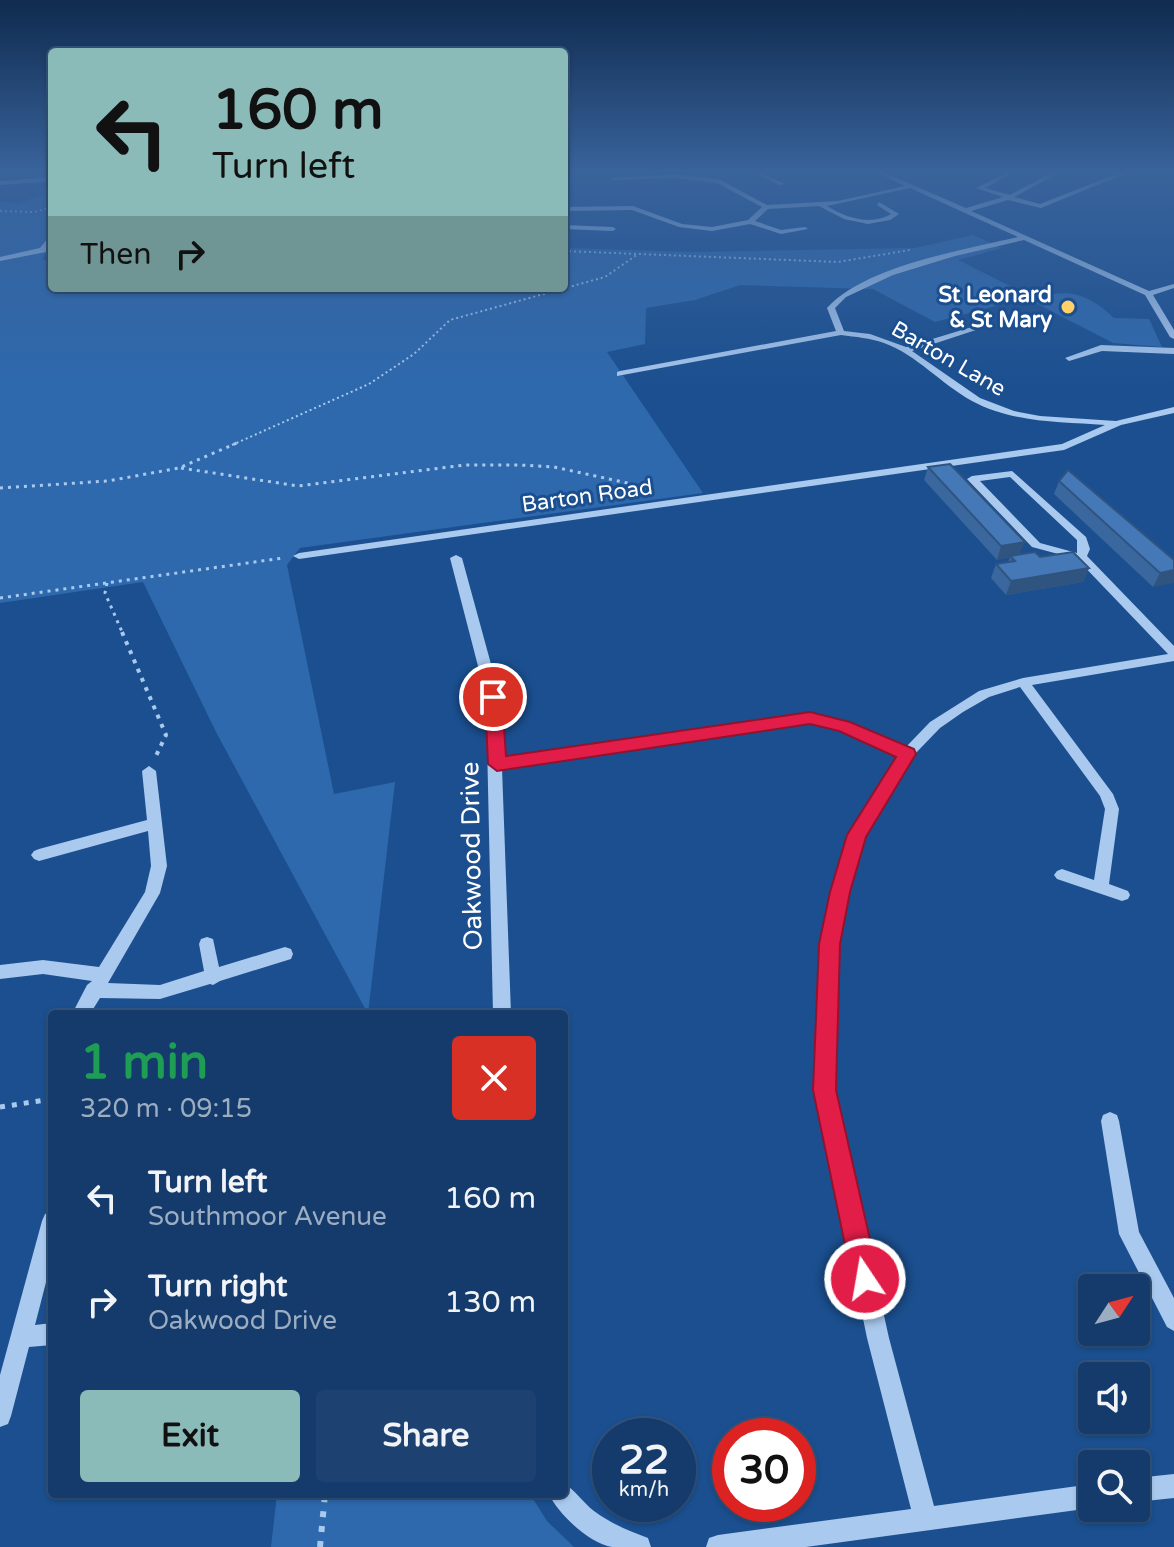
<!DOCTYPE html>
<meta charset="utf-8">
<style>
:root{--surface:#143b6b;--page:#1d4271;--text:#f1f3f6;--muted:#9dadc1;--line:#33557e;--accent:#8bbbb9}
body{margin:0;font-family:"Varela Round",sans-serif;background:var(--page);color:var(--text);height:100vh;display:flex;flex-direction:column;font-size:30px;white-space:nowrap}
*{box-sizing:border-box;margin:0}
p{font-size:26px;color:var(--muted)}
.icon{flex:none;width:44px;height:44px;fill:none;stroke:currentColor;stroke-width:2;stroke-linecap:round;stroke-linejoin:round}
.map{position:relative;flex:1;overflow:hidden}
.details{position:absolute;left:48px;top:1010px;width:520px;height:488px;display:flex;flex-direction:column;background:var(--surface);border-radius:8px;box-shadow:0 2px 6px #0004,0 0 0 2px var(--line)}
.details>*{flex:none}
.hud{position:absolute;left:48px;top:48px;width:520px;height:244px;border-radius:8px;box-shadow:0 2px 6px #0004,0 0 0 2px var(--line);background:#8bbbb9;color:#111;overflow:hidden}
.needle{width:52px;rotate:54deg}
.fabs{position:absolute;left:1078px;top:1274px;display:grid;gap:16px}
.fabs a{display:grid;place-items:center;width:72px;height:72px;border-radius:8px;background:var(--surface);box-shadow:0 2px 6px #0004,0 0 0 2px var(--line);font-size:40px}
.speed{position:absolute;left:592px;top:1418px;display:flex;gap:16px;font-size:40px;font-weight:700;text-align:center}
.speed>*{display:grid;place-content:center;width:104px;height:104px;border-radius:50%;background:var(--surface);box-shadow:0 2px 6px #0004,0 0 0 2px var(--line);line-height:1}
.speed small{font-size:20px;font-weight:400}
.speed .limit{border:12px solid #d22;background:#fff;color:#111}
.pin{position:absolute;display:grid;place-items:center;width:68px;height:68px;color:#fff;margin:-34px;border:4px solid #fff;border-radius:50%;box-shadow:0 2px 8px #0007}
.me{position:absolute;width:88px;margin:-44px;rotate:348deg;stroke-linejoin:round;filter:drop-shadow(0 0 6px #0008)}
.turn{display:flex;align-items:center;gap:28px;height:168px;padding:0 32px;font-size:36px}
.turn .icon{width:104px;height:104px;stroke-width:2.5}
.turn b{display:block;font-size:56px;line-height:68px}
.then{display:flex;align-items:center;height:76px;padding:0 32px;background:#0003;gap:16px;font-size:30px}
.round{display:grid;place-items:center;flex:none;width:84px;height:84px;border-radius:8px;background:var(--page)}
.head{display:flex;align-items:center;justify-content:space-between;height:136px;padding:0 32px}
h1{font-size:48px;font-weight:700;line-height:60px;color:#1e9e55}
.primary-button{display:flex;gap:16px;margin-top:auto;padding:16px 32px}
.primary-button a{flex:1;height:92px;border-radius:8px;background:var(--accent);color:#111;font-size:32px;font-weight:700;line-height:92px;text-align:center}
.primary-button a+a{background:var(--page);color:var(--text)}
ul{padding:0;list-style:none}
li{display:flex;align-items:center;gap:24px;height:104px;padding:0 32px}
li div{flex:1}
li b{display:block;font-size:30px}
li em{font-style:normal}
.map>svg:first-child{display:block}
</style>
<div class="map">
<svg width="1174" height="1547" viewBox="0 0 1174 1547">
<rect width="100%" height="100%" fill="#1b4f8f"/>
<!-- green -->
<g fill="#2e69ad">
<path d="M 52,186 L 52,241 L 42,260 L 52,260 L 52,288 L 564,288 L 564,248 L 694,252 L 915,248 L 973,235 L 1002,248 L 958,260 L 1010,286 L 1005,288 C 1050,311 1063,270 1114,318 L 1149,319 L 1162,347 L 1113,343 L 1026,298 L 935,322 L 873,289 L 740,285 L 695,300 L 646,308 L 645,344 L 607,352 L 703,493 L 300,548 L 287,565 L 334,794 L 395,782 L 368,1014 L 216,732 L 143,582 L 0,603 L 0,201 L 18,204 L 45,193 L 41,191 Z"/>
<polygon points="277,1494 530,1494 547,1521 574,1547 271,1547"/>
</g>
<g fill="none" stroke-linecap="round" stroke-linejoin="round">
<!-- path-far4 -->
<g stroke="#a9c9ee" stroke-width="2" stroke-dasharray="2 3" stroke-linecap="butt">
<polyline points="0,211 34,212 52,207"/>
<polyline points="564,251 838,262 910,250"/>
<polyline points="232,445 369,384 414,354 450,320 605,277 638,254"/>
</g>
<!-- path-far3 -->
<g stroke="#a9c9ee" stroke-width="3" stroke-dasharray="3 5" stroke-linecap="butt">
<polyline points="181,468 298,486 465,465 520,465 554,467 655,489"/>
<polyline points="0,488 108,481 179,468 237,443"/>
<polyline points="107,583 105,593 123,634"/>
<polyline points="0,598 283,558"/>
</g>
<!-- path-far2 -->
<polyline stroke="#a9c9ee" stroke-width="4" stroke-dasharray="4 6" stroke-linecap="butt" points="122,632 166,735 155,758"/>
<!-- path-far1 -->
<polyline stroke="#a9c9ee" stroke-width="5" stroke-dasharray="5 7" stroke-linecap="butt" points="0,1107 52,1099"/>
<!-- path -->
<polyline stroke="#a9c9ee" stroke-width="6" stroke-dasharray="6 9" stroke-linecap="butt" points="320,1547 325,1494"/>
<!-- minor -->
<g fill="#a9c9ee" fill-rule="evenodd">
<polygon points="752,172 759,172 785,184 780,185"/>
<path d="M 876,172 L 883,172 L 966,208 L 1003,197 L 976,188 L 1008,172 L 1015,172 L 985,188 L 1010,195 L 1053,172 L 1060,172 L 1014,197 L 1040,204 L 1121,172 L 1129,172 L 1041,208 L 1008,200 L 971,211 L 1149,291 L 1174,284 L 1174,288 L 1153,295 L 1174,330 L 1174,339 L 1170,337 L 1145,295 L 1024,240 L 955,256 L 893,275 L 846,297 L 835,308 L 844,331 L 870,334 L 906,347 L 985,323 L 985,327 L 912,351 L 980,398 L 1014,411 L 1040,416 L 1116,421 L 1174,407 L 1174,413 L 1121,425 L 1064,450 L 299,559 L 293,556 L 299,553 L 1062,444 L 1105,425 C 1060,422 1013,423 972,401 C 941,384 917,355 884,343 C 870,338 856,337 841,335 L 617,376 L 617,372 L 620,371 L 836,331 L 827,308 C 865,266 963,250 1018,237 L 910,188 L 827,206 C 846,218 871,226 891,214 L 877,205 L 879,202 L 899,214 L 890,220 L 868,224 L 844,219 L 819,206 L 768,209 L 755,221 L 781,230 L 805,227 L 808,229 L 781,234 L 750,224 L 712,231 L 679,227 L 632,210 L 564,211 L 564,207 L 633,206 L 682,224 L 712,227 L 748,220 L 762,207 L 717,183 L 675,178 L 612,180 L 609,178 L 675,174 L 719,179 L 767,205 L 838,201 L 905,186 Z"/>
<polygon points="52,177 52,181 0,185 0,181"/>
<polygon points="564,225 613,227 616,229 613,231 564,229"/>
<polygon points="52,233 52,241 46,252 0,261 0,257 40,248"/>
<polygon points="1101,345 1174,348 1174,354 1102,351 1069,361 1065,358"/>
<path d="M 1012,471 L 1086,537 L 1090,549 L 1087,556 L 1174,646 L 1174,661 L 1032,685 L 1113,794 L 1119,809 L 1109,884 L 1128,891 L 1130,895 L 1128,899 L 1122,901 L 1057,879 L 1054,875 L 1057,871 L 1062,869 L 1094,880 L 1105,809 L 1100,796 L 1020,687 L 989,697 L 963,712 L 940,728 L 912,757 L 864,836 L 848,892 L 838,944 L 834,1090 L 889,1338 L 934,1506 L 1092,1484 L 1092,1508 L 806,1547 L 706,1547 L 709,1538 L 718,1535 L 911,1509 L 867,1338 L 816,1090 L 822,944 L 832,892 L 850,835 L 899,756 L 839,730 L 810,723 L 502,768 L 511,1014 L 493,1014 L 486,697 L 450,558 L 456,555 L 462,558 L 500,697 L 502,758 L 810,713 L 848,723 L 905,748 L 930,722 L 979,691 L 1023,678 L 1168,654 L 1077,559 L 1032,547 L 967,479 L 972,476 ZM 1010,477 L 1077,540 L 1077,553 L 1040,543 L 980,481 Z"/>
<polygon points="149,766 156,771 167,866 160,893 108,983 160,985 204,971 199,944 201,939 207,937 213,939 219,967 285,947 291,949 293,954 291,959 220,981 213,985 210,984 160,999 100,998 90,1014 72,1014 87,985 92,981 43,974 0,979 0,965 43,960 99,967 145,892 151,866 148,831 39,861 34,859 31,855 34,851 39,849 147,820 142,771"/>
<polygon points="1110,1112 1117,1115 1119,1121 1139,1232 1174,1298 1174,1331 1167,1327 1119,1234 1101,1121 1103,1115"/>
<polygon points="52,1211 52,1259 35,1325 52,1323 52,1345 29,1347 11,1416 8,1424 0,1427 0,1375 42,1221 45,1214"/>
<polygon points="1174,1474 1174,1498 1136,1502 1136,1478"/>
<path d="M 564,1484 C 575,1489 583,1503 594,1511 C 610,1523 629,1531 648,1538 L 651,1547 C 639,1547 624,1547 612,1547 C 590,1544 558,1514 549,1494 L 564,1494 Z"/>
</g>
</g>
<!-- wall -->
<g fill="#3a679d">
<polygon points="928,467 1020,554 1089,568 1083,582 1006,595 991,578 996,564 1008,562 1010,557 997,560 924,480"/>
<polygon points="1059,481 1174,560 1153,587 1054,494"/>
</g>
<!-- shaded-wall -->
<g fill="#305480">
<polygon points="1025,542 1019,555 1010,556 1010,557 997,560 1001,546"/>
<polygon points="1089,568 1083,582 1006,595 1011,581"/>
<polygon points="1174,570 1174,583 1153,587 1160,573"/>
</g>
<!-- building -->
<g fill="#4478b7" stroke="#305480" stroke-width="2">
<polygon points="950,464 1025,542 1001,546 928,467"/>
<polygon points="1068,470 1174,560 1174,570 1160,573 1059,481"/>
<polygon points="1035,552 1040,557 1073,552 1089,568 1011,581 996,564 1015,561 1010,556"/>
</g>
<!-- sky -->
<linearGradient id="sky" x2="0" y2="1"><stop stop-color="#0f2b4f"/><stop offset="0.44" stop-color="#39639b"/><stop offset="1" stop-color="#39639b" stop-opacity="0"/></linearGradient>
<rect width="1174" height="388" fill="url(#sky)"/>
<!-- route -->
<polygon fill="#e11d48" stroke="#92132f" stroke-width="2" points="493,692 502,697 506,756 810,712 850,722 914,749 916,754 866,837 850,892 840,944 836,1090 879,1279 875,1289 865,1293 856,1289 852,1279 813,1090 819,944 830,892 847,835 896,757 839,731 810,724 497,771 488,764 485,697"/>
<!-- markers -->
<circle fill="#ffd166" stroke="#1b4f8f" stroke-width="3" cx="1068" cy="307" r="8"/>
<g text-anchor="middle" stroke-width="6" stroke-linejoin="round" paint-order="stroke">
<!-- far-poi labels -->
<g font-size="22" font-weight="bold" fill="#fff" stroke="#1b4f8f" text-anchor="end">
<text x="1052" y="302">St Leonard<tspan x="1052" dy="25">&amp; St Mary</tspan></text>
</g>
<!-- far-street labels -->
<g font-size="22" fill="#fff" stroke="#1b4f8f">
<text transform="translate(949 358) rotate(30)" y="8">Barton Lane</text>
<text transform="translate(587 495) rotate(-8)" y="8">Barton Road</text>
</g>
<!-- street labels -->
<g font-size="26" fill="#fff" stroke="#1b4f8f">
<text transform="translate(471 856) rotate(-91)" y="9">Oakwood Drive</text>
</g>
</g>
</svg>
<div class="fabs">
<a><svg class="needle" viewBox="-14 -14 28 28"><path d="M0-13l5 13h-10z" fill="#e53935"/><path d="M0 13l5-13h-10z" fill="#9dadc1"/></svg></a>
<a><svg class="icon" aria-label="sound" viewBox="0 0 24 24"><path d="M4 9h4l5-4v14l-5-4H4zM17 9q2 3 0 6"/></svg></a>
<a><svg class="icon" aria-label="search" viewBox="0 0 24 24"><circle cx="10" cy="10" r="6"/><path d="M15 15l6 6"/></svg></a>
</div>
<div class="speed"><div>22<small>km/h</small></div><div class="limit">30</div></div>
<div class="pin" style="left:493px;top:697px;background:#d93025"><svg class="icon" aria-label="arrive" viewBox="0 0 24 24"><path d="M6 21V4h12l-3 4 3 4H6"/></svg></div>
<svg class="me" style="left:865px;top:1279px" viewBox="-20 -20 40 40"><circle r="17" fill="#e11d48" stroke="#fff" stroke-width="3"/><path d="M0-11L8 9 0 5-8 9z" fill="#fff"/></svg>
<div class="hud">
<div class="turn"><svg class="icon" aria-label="left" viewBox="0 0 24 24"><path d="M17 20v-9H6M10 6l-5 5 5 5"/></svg><div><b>160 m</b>Turn left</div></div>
<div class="then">Then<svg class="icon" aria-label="right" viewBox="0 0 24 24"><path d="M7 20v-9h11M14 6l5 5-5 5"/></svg></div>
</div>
<section class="details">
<div class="head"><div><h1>1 min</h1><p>320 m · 09:15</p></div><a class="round" style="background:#d93025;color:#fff"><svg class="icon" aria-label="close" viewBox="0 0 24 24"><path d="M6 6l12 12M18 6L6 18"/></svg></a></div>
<ul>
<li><svg class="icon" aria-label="left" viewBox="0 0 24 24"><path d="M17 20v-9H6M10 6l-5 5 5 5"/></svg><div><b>Turn left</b><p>Southmoor Avenue</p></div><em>160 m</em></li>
<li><svg class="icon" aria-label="right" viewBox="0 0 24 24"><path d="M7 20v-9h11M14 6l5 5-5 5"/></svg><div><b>Turn right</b><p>Oakwood Drive</p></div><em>130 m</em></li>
</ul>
<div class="primary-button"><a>Exit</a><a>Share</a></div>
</section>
</div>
